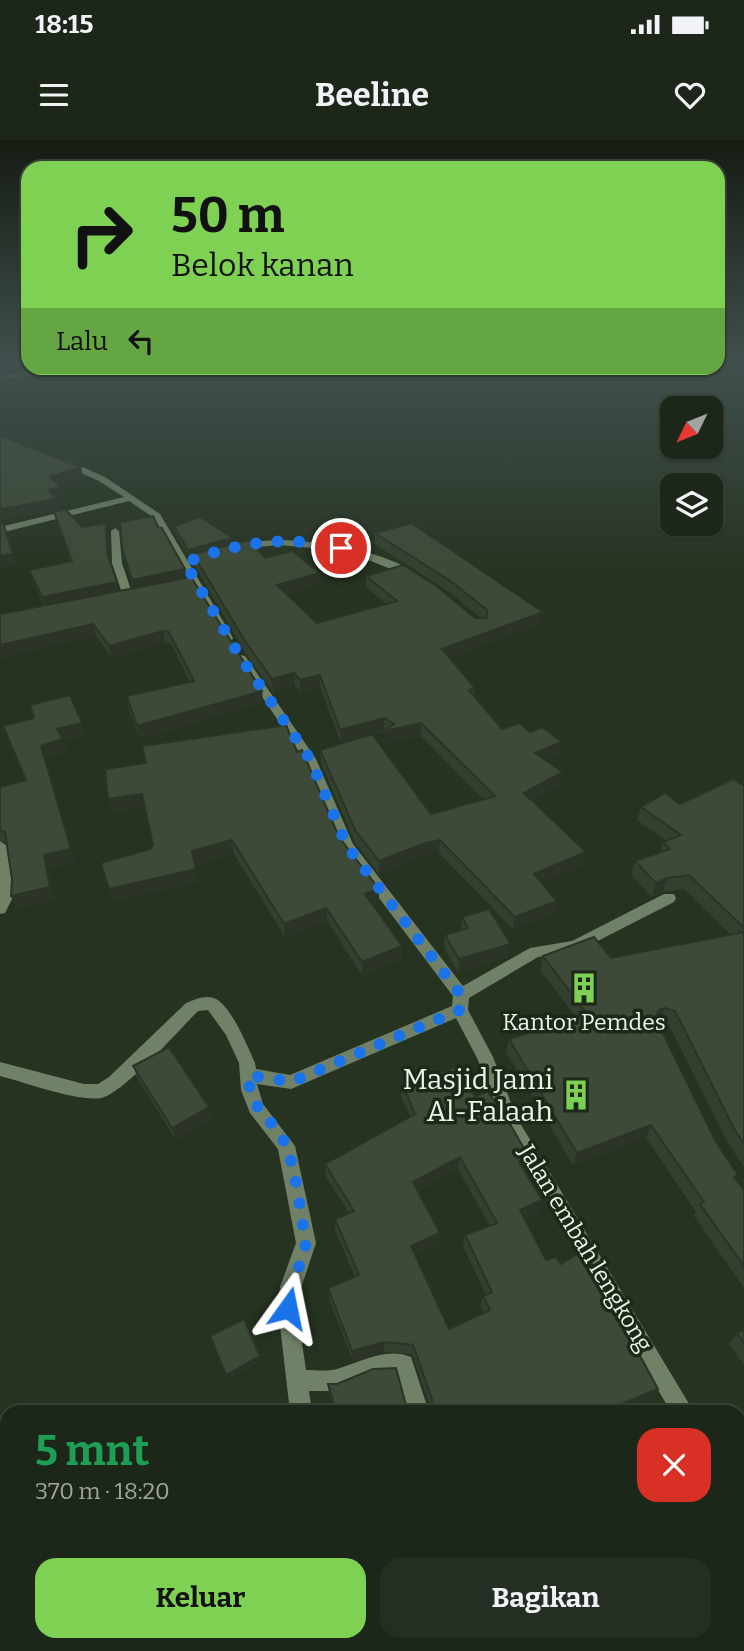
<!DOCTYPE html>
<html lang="id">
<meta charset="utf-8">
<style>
:root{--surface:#1c2619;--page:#252e22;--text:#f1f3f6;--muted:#a0a5a2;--line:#3a4338;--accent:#7ed153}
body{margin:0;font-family:Bitter,serif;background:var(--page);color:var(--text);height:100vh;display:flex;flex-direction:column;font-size:26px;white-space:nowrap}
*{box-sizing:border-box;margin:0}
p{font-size:23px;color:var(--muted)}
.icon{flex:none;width:38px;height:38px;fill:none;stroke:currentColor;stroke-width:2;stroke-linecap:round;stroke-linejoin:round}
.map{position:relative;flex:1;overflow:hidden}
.panel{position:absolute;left:0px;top:1265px;width:746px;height:247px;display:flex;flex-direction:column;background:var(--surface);border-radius:21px 21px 0 0;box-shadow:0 2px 5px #0004,0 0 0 2px var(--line)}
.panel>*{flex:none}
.guide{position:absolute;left:21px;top:21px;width:704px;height:214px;border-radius:21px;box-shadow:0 2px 5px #0004,0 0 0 2px var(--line);background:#7ed153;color:#111;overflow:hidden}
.needle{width:46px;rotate:227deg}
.controls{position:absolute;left:660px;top:256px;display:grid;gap:14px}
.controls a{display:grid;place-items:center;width:63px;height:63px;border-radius:14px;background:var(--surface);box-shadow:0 2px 5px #0004,0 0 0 2px var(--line);font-size:35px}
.pin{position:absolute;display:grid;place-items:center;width:60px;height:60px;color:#fff;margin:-30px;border:4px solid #fff;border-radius:50%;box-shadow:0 2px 7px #0007}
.me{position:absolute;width:77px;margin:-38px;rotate:12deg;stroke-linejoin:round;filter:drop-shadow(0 0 5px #0008)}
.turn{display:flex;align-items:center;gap:24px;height:147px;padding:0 35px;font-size:32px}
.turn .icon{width:91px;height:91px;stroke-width:2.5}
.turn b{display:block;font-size:49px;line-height:60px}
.then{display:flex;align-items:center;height:66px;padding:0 35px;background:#0003;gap:14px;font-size:26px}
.round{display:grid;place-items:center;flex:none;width:74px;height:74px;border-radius:21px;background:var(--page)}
.head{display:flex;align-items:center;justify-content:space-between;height:119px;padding:0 35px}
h1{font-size:42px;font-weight:700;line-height:52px;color:#1e9e55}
.cta{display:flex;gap:14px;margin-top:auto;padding:14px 35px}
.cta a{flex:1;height:80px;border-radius:21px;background:var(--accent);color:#111;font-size:28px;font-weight:700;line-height:80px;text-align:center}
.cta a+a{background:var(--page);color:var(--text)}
.status{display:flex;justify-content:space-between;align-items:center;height:49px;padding:0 35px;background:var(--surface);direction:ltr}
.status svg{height:19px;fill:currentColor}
header{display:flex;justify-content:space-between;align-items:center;height:91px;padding:0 35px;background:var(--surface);font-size:32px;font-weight:700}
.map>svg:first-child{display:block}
</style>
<div class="status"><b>18:15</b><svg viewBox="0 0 49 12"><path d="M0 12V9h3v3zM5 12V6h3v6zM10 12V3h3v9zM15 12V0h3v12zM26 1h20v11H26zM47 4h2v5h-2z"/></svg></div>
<header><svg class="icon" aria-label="menu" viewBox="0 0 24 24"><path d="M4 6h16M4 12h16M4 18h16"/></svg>Beeline<svg class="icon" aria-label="heart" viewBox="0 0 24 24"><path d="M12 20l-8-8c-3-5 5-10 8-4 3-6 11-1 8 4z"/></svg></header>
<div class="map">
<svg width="744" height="1511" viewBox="0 0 744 1511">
<rect width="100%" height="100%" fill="#263321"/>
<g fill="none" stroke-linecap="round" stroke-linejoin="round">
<!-- minor -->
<g fill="#708168" fill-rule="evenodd">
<polygon points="78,228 95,228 0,239 0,235"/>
<polygon points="61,320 67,320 105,337 160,374 233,498 232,500 223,498 154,378 129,361 0,393 0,387 124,357 99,341 61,324"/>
<polygon points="115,388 119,391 122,423 133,456 128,459 123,456 112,423 111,391"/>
<path d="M 279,400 C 319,401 385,410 418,435 L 410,437 L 366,419 L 325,409 L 279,405 L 232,409 L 228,406 L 232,403 Z"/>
<path d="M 241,515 L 245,516 L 316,619 L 353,704 L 463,846 L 530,808 L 572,801 L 664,754 L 674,754 L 676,758 L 674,762 L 580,810 L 538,817 L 469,858 L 468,870 L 493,917 L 517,978 L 694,1272 L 671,1272 L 504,987 L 477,918 L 456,878 L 291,949 L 257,944 L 263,964 L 295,1006 L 316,1103 L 299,1154 L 299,1183 L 306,1230 C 317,1230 330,1232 340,1228 C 363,1221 387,1207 411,1217 L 429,1272 L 407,1272 L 397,1235 L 372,1236 L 337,1251 L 309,1251 L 312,1272 L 290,1272 L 278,1168 L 280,1147 L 296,1103 L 278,1009 L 250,973 L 241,950 L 239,923 L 226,895 L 208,870 L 198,871 C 179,890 123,954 101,958 C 78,962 24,942 0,936 L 0,922 L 84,944 L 98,944 L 109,937 L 186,863 C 196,859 209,853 219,861 C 233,871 248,907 255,923 L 256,929 L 290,935 L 452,866 L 453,856 L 342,709 L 304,619 L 236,518 Z"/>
<polygon points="0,701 7,706 15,753 5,773 0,774"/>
<polygon points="738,1356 744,1358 744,1389 738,1386"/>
<polygon points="306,1505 330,1505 331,1511 307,1511"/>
</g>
</g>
<!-- wall -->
<g fill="#34402f" fill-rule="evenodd">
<polygon points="54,372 82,387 108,394 109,419 119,451 133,448 125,422 123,412 158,387 185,429 187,438 262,551 263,563 140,599 129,569 127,556 190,542 171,504 165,503 112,518 96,496 44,466 32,440 29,430 71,422"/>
<polygon points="174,386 233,398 233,404 320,444 286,454 317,483 386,464 366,447 366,436 475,478 481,478 452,454 375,404 375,393 543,472 541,484 450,518 475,548 474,555 502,589 559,615 546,620 561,645 532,661 586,712 583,725 542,743 555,774 513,789 439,713 424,715 379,734 355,703 321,623 320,610 431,674 484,660 421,596 384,603 384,591 341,603 320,547 300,553 295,546 273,552 246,514 195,426 193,415 189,416 175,392"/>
<polygon points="3,586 86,596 64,601 67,612 45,619 75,723 49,728 54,760 16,769 6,704 0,700 0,647 25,640"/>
<polygon points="297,612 339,697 379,762 373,765 402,820 362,835 327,781 285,797 234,714 195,725 198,742 113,762 101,723 150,709 153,705 145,667 111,673"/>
<polygon points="744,646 744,1027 726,1000 669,885 660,882 658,882 716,1002 736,1039 744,1050 744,1148 694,1076 696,1072 646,998 573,1025 506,912 509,899 576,877 540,830 543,816 611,818 731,795 684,749 663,752 652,757 631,735 635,721 660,713 663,702 666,701 637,680 641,667 680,664"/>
<polygon points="462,777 511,804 508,817 458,833 444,808 445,795 461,790"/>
<polygon points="133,926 209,967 212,979 176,1000 138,939"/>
<path d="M 402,943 L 475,957 L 526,1029 L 524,1030 L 539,1072 L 524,1079 L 546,1120 L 561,1124 L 610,1159 L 658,1249 L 652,1259 L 618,1272 L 334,1272 L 329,1254 L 328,1244 L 406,1265 L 430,1266 L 412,1214 L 384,1212 L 353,1221 L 329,1159 L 328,1148 L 355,1136 L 335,1091 L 335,1079 L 349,1073 L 326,1037 L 325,1024 L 410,977 L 401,956 ZM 458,1029 L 490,1086 L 465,1095 L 463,1106 L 486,1155 L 483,1156 L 480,1166 L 484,1173 L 449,1189 L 415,1115 L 439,1105 L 440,1093 L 418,1051 Z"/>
<polygon points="744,1190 744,1225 729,1204 737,1193"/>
<polygon points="744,1457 744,1474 738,1464 738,1460"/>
</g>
<!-- shaded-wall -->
<g fill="#2b3426">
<polygon points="81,327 83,338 53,348 50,337"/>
<polygon points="61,347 63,358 57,360 60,370 4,380 5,383 0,385 1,369 49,350"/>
<polygon points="106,383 108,394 110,424 107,413"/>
<polygon points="233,398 233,404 189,416 188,410"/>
<polygon points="13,414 17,426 0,429 0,416"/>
<polygon points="185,429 187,439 134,450 132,440"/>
<polygon points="320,433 320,444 277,456 277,445"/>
<polygon points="117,442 120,453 45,468 42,457"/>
<polygon points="543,472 541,484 441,521 442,509"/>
<polygon points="93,484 96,496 0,519 0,505"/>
<polygon points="163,491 165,503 112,518 109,506"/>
<polygon points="294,533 295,546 273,552 272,539"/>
<polygon points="320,535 320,547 300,553 300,540"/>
<polygon points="262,551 263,563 140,599 137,586"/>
<polygon points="384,578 384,590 341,603 340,590"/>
<polygon points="82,583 86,596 64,601 67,612 45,619 75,723 49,728 54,760 16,769 11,756 44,715 41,606 57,589"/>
<polygon points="421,583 421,596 384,603 384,591"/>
<polygon points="562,602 559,615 533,625 535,613"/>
<polygon points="563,632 561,645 522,666 524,653"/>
<polygon points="142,654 145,667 111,673 108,659"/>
<polygon points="232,700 234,714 194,725 192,711"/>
<polygon points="440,700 439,713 424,715 379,734 379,721 425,703"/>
<polygon points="586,712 583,725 532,747 534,734"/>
<polygon points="196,729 198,742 113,762 109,749"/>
<polygon points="667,738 663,752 652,757 656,743"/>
<polygon points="379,749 379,762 365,767 365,754"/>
<polygon points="557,761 555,774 513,789 515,777"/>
<polygon points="326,768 327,781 285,797 284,784"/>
<polygon points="511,804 508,817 458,833 459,819"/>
<polygon points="402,806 402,820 362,835 362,822"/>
<polygon points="665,868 660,882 654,884 655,877 659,870"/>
<polygon points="209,967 212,979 176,1000 172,988"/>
<polygon points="651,985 646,998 573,1025 577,1013"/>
<polygon points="460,1017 458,1029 412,1054 413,1042"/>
<polygon points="529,1017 526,1029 516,1034 519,1022"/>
<polygon points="542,1060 539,1072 517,1082 520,1070"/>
<polygon points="440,1093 439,1105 410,1118 411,1106"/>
<polygon points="384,1202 384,1212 353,1221 352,1211"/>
<polygon points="260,1216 261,1221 227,1240 226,1235"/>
<polygon points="658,1249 652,1259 618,1272 602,1272"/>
</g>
<!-- building -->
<g fill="#3d4a37" stroke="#2b3426" stroke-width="2" fill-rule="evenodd">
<polygon points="0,296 81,327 50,337 61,347 49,350 57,359 1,369 1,372 0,372"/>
<polygon points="65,369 82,387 106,383 107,413 117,442 42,457 29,430 72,421 54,372"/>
<polygon points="153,376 158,387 162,388 185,429 132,440 123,412 120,382"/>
<polygon points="200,377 233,398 188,410 174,386"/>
<polygon points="0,383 3,383 13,414 0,416"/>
<polygon points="411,383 543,472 442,509 475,548 469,550 502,589 520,583 530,592 542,587 562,602 535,613 563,632 524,653 586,712 534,734 557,761 515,777 440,700 425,703 379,721 355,690 320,610 372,594 431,674 495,656 421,583 384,591 394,584 384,578 340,590 320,535 300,540 294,533 272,539 245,501 193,414 249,400 265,418 292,411 320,433 277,445 317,483 397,461 366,436 403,425 435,445 475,478 487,478 487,470 452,442 375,393"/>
<polygon points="191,437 262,551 137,586 127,556 194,541 169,492 163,491 109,506 93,484 0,505 0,474"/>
<polygon points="70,555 82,583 57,589 63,599 41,606 71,709 44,715 50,747 11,756 12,739 5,692 0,690 0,647 26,640 3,586 34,578 30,565"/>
<polygon points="286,585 297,612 302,610 339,697 379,749 365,754 402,806 362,822 326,768 284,784 232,700 192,711 196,729 109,749 101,723 150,709 153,705 142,654 108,659 105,629 146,623 142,606"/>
<polygon points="733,639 744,646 744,788 689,735 667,738 656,743 635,721 670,709 663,702 681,695 641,667 665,653 680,664"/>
<polygon points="489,769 511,804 459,819 445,795 468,788 462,777"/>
<polygon points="744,792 744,1004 733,987 675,871 665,868 659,870 655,877 716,1002 738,1035 734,1037 744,1050 744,1126 700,1064 704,1062 651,985 577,1013 509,899 587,874 543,816 594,797 611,818"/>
<polygon points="169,907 209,967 172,988 133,926"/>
<path d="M 459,926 L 475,957 L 487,951 L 502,970 L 529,1017 L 519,1022 L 542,1060 L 520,1070 L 546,1120 L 556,1117 L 561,1124 L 584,1110 L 611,1156 L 609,1158 L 658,1249 L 602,1272 L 336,1272 L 328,1244 L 337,1244 L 373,1229 L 396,1228 L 406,1265 L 430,1266 L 433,1262 L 413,1205 L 384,1202 L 352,1211 L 328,1148 L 359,1135 L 335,1079 L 354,1071 L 325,1024 L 415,974 L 402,943 ZM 460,1017 L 497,1083 L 465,1095 L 492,1152 L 483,1156 L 490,1170 L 449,1189 L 411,1106 L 440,1093 L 413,1042 Z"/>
<polygon points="244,1179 260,1216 226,1235 210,1196"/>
<polygon points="744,1190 744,1203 737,1193"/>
<polygon points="738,1413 744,1424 744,1446 738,1449"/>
<polygon points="370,1505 599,1505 600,1507 594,1511 372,1511"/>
<polygon points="627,1505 652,1505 655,1511 614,1511"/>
</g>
<!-- sky -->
<linearGradient id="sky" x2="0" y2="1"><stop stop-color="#151c12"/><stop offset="0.51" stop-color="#41504e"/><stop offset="1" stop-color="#41504e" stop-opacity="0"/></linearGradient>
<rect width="744" height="437" fill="url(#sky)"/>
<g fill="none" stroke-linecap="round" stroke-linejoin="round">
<!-- route -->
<path stroke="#1a73e8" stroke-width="12" stroke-dasharray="0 21.6" d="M 288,1168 C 289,1144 302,1126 306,1103 C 300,1074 297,1033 286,1006 C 274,976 251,976 248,935 L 291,942 L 460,870 L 461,855 L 347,706 L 310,619 L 239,515 L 185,423 C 236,402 286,395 341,408"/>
</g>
<!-- icons -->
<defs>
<g id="building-bare" transform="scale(2.415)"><path d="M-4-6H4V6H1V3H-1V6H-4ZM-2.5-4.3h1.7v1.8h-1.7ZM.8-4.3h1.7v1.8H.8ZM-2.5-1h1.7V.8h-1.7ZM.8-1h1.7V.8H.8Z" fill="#7ed153" stroke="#1d2918" stroke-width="2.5" paint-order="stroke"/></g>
</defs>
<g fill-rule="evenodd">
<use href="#building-bare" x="584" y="848"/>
<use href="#building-bare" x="576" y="955"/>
</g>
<g text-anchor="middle" stroke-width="7" stroke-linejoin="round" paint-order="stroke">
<!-- poi labels -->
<g font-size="23" fill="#edf5ea" stroke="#1d2918">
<text x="584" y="890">Kantor Pemdes</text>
</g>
<!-- street labels -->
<g font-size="23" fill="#edf5ea" stroke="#1d2918">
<text transform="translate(586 1108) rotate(59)" y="8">Jalan embah lengkong</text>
</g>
<!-- near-poi labels -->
<g font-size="28" fill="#edf5ea" stroke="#1d2918" text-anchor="end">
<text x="553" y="949">Masjid Jami<tspan x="553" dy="32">Al-Falaah</tspan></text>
</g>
</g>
</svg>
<div class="controls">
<a><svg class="needle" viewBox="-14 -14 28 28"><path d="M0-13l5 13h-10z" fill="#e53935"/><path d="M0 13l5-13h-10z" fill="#a0a5a2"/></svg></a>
<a><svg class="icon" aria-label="layers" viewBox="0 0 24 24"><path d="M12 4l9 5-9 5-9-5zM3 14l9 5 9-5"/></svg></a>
</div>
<div class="pin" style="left:341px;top:408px;background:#d93025"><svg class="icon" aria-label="arrive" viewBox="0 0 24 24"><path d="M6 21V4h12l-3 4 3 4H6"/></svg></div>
<svg class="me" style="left:288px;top:1168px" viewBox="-20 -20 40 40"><path d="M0-17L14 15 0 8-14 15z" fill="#1a73e8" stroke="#fff" stroke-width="4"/></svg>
<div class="guide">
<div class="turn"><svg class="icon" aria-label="right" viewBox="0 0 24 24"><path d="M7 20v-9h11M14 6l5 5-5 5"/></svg><div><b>50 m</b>Belok kanan</div></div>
<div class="then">Lalu<svg class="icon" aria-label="left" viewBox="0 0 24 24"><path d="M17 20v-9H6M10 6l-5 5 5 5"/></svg></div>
</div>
<section class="panel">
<div class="head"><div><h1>5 mnt</h1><p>370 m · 18:20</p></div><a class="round" style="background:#d93025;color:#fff"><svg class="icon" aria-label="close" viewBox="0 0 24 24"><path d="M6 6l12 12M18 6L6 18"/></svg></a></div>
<div class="cta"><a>Keluar</a><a>Bagikan</a></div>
</section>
</div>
